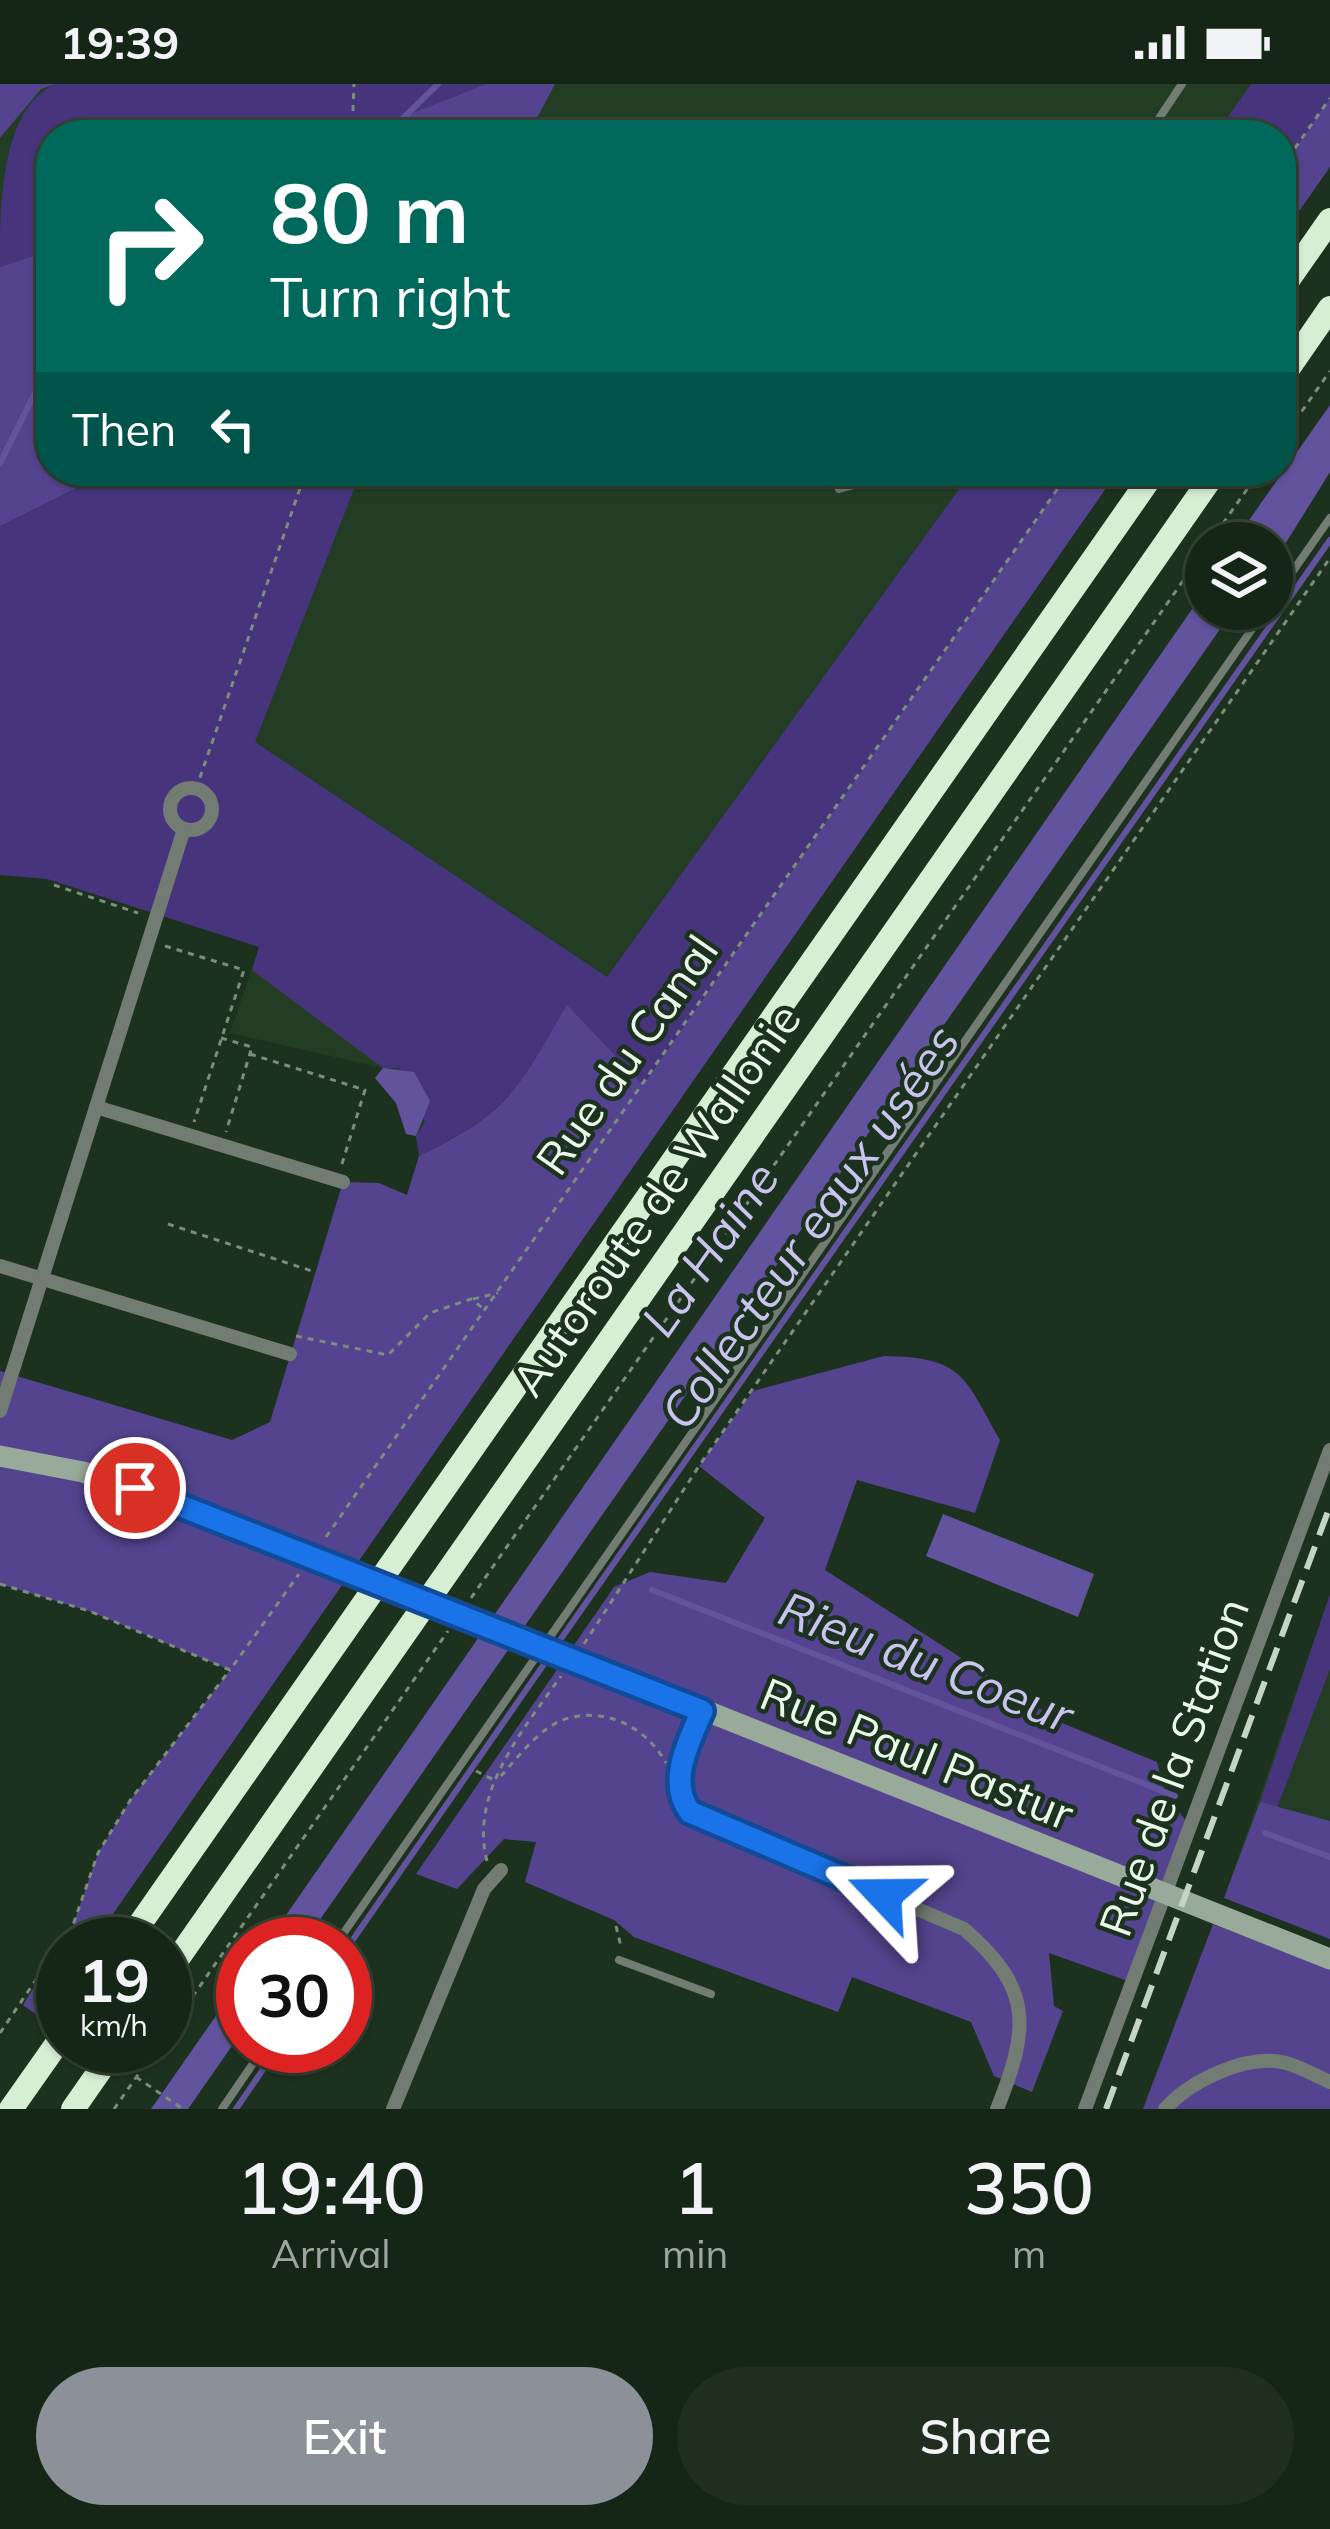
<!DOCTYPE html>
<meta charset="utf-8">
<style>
:root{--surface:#162616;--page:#1f2e1f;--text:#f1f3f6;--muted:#9ea5a1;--line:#354335;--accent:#8c9099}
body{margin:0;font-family:Mulish,sans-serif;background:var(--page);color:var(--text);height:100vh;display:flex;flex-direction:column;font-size:45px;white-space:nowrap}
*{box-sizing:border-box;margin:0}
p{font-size:39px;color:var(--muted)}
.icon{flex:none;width:66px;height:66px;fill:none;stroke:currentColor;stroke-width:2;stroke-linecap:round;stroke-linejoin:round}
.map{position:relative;height:2025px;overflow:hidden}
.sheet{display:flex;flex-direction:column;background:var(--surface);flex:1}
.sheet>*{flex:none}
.hud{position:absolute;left:36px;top:36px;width:1260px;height:366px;border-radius:48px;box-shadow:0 3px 9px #0004,0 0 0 3px var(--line);background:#00695c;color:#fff;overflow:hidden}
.controls{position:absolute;left:1185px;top:438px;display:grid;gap:24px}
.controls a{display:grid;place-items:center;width:108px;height:108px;border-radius:50%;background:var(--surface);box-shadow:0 3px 9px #0004,0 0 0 3px var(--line);font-size:60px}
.speed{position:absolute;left:36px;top:1833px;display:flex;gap:24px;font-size:60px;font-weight:700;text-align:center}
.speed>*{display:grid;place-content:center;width:156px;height:156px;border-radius:50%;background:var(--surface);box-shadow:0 3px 9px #0004,0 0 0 3px var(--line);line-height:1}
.speed small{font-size:30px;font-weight:400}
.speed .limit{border:18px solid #d22;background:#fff;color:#111}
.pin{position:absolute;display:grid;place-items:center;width:102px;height:102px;color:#fff;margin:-51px;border:6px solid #fff;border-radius:50%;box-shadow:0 3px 12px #0007}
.me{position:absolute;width:132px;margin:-66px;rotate:293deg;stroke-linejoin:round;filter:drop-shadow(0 0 9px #0008)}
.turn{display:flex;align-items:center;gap:42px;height:252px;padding:0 36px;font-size:54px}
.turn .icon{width:156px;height:156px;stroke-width:2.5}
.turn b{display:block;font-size:84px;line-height:102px}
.then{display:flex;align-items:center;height:114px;padding:0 36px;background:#0003;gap:24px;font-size:45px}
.eta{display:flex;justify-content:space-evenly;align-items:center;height:204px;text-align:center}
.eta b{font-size:72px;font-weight:600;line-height:84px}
.cta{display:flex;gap:24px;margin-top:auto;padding:24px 36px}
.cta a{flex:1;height:138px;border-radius:72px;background:var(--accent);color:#fff;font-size:48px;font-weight:600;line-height:138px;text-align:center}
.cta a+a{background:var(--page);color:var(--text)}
.status{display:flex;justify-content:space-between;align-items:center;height:84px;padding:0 60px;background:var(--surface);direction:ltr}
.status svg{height:33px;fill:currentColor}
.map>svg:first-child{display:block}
</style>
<div class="status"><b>19:39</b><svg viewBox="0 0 49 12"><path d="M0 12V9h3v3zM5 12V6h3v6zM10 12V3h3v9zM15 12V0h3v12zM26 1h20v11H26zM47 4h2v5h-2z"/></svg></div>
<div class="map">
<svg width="1330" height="2025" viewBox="0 0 1330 2025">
<rect width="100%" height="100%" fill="#1d321e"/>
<!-- built -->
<g fill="#233d24">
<polygon points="0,0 1251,0 1215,51 51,51 51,387 111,387 0,442"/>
<polygon points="360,387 972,387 607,893 419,1072 416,1052 383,984 230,949 259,864 254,658"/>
<polygon points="1330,1510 1330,1855 1224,1814"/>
</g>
<!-- green -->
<g fill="#46357d">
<path d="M 56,0 L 486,0 L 357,51 L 51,51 L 51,166 L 0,183 C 0,123 0,24 56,0 Z"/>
<polygon points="1251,0 1330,0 1330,14 1281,84 1281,51 1215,51"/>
<path d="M 111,387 L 361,387 L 255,658 L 607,893 L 972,387 L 1070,387 L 642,1002 L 567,922 C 517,1006 509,1028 419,1072 L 416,1052 L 425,1038 L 399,984 L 383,984 L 252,886 L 259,863 L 47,795 L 0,791 L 0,442 Z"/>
<polygon points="1330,1510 1330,1585 1277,1724 1260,1718"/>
</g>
<!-- forest -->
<g fill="#54448f">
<polygon points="0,0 56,0 41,5 0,54"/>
<polygon points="486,0 555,0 528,51 357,51"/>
<polygon points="1330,14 1330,83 1281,153 1281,85"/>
<polygon points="51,166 51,387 111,387 0,442 0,183"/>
<path d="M 1070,387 L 1118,387 L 92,1860 L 63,1860 L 63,1902 L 41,1934 L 23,1921 L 73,1841 L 98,1769 L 131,1715 L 230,1586 L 89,1527 L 0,1500 L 0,1287 L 232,1356 L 270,1338 L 343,1098 L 379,1099 L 407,1111 L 419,1072 C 510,1028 517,1006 567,921 L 643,1001 Z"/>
<path d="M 884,1272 C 964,1273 964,1293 1000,1356 L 975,1429 L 857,1396 L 825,1486 L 1062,1639 L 1157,1678 L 1166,1712 L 1187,1738 L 1128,1897 L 1049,1869 L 1054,1922 L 1063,1927 L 1032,2008 L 994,1992 L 971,1938 L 852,1893 L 838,1928 L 634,1853 L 614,1836 L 525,1798 L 536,1758 L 504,1755 L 457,1805 L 416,1790 L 614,1503 L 650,1488 L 726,1499 L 765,1434 L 699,1382 L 753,1307 Z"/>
<polygon points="1260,1718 1330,1737 1330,1855 1224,1814"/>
<polygon points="1213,1840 1330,1885 1330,2025 1143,2025"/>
</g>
<!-- water -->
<g fill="#62539f">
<polygon points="1330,321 1330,388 1272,481 1272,459 1233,459"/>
<polygon points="1206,505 1206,525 1234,525 303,1860 266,1860"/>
<polygon points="383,984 414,988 430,1017 416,1052 406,1050 396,1019 375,994"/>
<polygon points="943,1430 1094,1490 1078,1533 926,1472"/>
<polygon points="243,1893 243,1946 188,2025 151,2025"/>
</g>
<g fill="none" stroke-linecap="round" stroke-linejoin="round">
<!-- stream -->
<g stroke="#62539f" stroke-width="6">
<polyline points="386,51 438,0"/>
<polyline points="0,379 43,293 51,287"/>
<polyline points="652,1506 1175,1712"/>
<polyline points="558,1559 1330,456"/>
<polyline points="1265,1749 1330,1773"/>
<polyline points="345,1867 551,1570"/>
<polyline points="236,2025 279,1962"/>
</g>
<!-- path -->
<g stroke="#7b8d7c" stroke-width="3" stroke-dasharray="6 6" stroke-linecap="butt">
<polyline points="352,51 354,0"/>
<polyline points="1281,84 1330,14"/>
<polyline points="1281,357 1330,287"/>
<polyline points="1209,459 1260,387"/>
<polyline points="196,705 306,387"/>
<polyline points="54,801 138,829"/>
<polyline points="165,862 244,886 194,1038"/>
<polyline points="221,954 252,963 226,1048"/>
<polyline points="250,970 365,1006 341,1083"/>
<polyline points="168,1140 315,1188"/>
<polyline points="473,1215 498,1209"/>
<polyline points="296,1252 388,1271 430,1229 471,1215 484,1225"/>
<polyline points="326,1453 1070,387"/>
<polyline points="0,1500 89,1527 230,1586 299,1490"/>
<polyline points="471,1514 1206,464"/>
<polyline points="584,1560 699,1382 1330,474"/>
<polyline points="476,1687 494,1696"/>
<path d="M 501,1692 C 517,1674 536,1649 558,1638 C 600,1619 646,1642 666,1679"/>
<path d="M 487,1777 C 469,1708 524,1645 561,1592"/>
<polyline points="616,1842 621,1863"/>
<polyline points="0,1949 73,1841 98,1769 131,1715 229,1587"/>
<polyline points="165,1952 448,1547"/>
<polyline points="136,1993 183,2025"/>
<polyline points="114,2025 158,1962"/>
</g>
<!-- lane -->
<g stroke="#727c72" stroke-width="8">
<polyline points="1148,51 1182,0"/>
<polyline points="839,405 906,387"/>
<polyline points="1272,517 1330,434"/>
<polyline points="336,1860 1266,525"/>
<polyline points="619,1876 711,1910"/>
<polyline points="222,2025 265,1962"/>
</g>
<!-- street -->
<g stroke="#727c72" stroke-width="14">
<circle cx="191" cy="725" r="21"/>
<polyline points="96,1023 343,1098"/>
<polyline points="0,1182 290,1270"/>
<polyline points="0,1327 184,745"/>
<path d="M 702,1627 C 689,1657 667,1698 690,1728 L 964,1845 C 1034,1905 1029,1945 997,2025"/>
<polyline points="393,2025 484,1805 501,1786"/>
<polyline points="1085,2025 1330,1366"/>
<path d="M 1165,2025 C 1190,1997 1247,1969 1286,1979 C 1301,1983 1316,1992 1330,1998"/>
</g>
<!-- secondary -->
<polyline stroke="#9aaa9a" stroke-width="21" points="0,1372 83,1388 279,1457 1330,1875"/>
<!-- highway -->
<g stroke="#d5eed4" stroke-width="24">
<polyline points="1281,206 1330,136"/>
<polyline points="1281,295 1330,224"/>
<polyline points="126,1860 1155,387"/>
<polyline points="165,1893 1216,387"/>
<polyline points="11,2025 63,1951"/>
<polyline points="73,2025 117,1962"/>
</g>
<!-- rail -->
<polyline stroke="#c5d4c6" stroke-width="6" stroke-dasharray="24 12" stroke-linecap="butt" points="1106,2025 1330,1422"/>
</g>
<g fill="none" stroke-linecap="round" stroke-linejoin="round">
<!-- route casing -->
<g stroke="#114b97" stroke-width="30">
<path id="route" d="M 135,1404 L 702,1627 C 689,1657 667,1698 690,1728 L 884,1811"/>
</g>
<!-- route -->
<use href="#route" stroke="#1a73e8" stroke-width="21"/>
</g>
<g text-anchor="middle" stroke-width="9" stroke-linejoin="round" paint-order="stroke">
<!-- street labels -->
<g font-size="45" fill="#eaf7ea" stroke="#1d321e">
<text transform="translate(627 971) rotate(-55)" y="16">Rue du Canal</text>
<text transform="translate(656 1116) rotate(-55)" y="16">Autoroute de Wallonie</text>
<text transform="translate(917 1670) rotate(22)" y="16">Rue Paul Pastur</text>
<text transform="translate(1174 1683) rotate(-70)" y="16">Rue de la Station</text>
</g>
<!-- water labels -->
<g font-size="48" font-style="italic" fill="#c9c4ef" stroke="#1d321e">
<text transform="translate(810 1143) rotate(-55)" y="17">Collecteur eaux usées</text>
<text transform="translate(710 1165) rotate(-55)" y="17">La Haine</text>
<text transform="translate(926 1578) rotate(21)" y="17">Rieu du Coeur</text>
</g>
</g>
</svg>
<div class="controls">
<a><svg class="icon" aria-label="layers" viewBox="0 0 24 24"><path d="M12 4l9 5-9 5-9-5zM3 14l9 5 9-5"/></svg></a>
</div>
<div class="speed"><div>19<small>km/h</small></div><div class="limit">30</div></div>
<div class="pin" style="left:135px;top:1404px;background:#d93025"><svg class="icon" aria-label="arrive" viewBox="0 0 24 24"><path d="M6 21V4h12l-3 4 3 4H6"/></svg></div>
<svg class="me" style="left:884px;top:1811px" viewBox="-20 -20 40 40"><path d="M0-17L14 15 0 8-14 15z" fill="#1a73e8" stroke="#fff" stroke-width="4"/></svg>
<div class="hud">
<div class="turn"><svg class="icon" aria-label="right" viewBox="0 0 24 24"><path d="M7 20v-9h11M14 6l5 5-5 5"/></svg><div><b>80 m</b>Turn right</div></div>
<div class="then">Then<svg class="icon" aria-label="left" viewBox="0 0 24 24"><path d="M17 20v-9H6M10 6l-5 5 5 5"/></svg></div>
</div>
</div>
<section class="sheet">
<div class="eta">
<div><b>19:40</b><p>Arrival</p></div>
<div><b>1</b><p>min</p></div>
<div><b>350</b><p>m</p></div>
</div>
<div class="cta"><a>Exit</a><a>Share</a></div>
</section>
